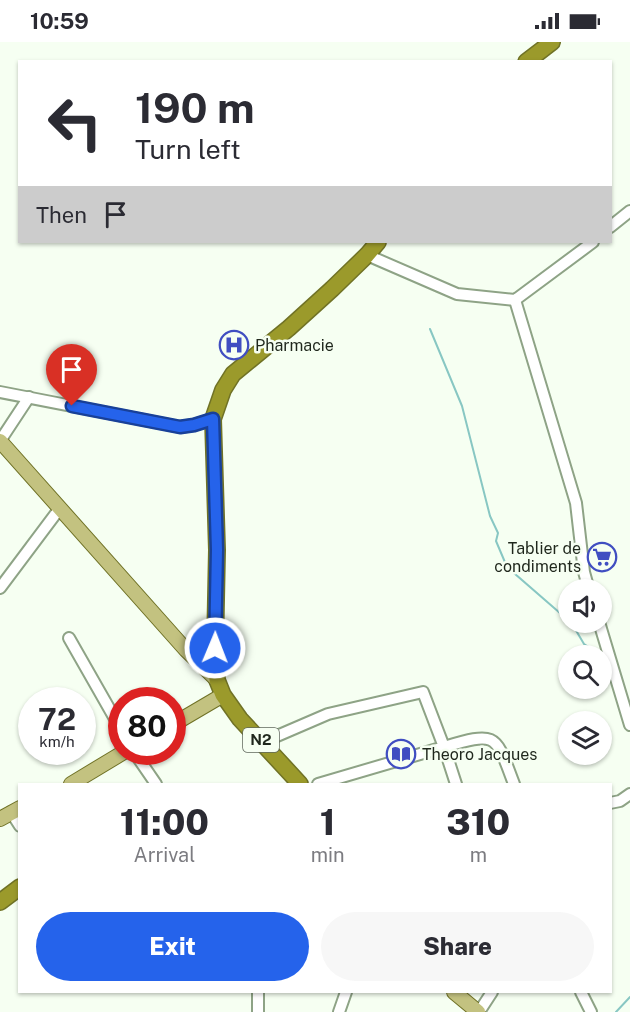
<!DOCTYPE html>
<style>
:root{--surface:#fff;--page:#f7f7f7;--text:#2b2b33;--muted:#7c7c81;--accent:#2563eb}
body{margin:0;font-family:"Public Sans",sans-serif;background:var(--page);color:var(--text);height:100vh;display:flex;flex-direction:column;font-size:22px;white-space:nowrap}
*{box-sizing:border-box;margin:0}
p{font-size:20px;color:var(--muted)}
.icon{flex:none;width:33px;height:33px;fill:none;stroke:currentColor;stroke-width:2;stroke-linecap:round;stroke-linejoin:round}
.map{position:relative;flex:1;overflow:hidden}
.sheet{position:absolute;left:18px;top:741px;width:594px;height:210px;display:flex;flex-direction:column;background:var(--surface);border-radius:0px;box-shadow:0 2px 4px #0004}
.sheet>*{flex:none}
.guide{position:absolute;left:18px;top:18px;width:594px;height:183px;border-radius:0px;box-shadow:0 2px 4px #0004;background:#fff;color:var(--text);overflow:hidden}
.controls{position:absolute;left:558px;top:537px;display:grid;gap:12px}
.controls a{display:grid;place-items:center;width:54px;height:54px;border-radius:50%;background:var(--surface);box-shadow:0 2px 4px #0004;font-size:30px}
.speed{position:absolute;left:18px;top:645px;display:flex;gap:12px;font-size:30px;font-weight:700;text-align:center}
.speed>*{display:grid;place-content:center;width:78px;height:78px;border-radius:50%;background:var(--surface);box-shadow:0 2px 4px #0004;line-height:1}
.speed small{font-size:15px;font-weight:400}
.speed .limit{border:9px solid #d22;background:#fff;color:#111}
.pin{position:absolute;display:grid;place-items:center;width:51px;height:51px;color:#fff;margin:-62px -26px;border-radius:50% 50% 50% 0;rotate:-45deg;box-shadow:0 0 6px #0007}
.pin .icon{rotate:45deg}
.me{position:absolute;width:66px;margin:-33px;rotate:1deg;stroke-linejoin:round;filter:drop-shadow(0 0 4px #0008)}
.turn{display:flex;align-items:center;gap:21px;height:126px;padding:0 18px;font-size:27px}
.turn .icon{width:78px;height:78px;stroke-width:2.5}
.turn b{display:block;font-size:42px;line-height:51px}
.then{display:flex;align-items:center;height:57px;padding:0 18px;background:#0003;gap:12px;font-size:22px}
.eta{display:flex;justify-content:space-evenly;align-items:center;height:102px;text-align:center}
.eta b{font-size:36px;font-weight:800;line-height:42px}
.primary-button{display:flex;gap:12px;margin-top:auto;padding:12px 18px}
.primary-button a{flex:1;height:69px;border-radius:36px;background:var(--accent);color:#fff;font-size:24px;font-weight:800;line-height:69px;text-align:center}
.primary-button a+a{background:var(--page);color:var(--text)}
.status{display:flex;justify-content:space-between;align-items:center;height:42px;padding:0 30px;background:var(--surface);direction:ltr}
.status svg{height:16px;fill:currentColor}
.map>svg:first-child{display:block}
</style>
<div class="status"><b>10:59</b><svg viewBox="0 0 49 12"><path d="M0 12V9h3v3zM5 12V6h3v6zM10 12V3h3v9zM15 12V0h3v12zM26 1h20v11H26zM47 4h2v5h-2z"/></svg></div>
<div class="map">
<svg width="630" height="970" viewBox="0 0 630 970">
<rect width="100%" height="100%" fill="#f6fff2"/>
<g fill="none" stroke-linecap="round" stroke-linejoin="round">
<!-- stream -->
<g stroke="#88c7c3" stroke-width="2">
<polyline points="430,287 462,364 490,474 498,491 496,499 507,525 568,578"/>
<polyline points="571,580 584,602 604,615"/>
<polyline points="616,970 630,955"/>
</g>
<!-- minor casing -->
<g stroke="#8ea386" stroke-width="14">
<g id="minor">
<polyline points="610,185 630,169"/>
<polyline points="367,213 457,252 515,258 593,200"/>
<polyline points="515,258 576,461 584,530 589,548"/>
<polyline points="0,350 180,385 194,383 213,377"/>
<polyline points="0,399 29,355"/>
<polyline points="0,546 60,466"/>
<polyline points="599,580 630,683"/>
<polyline points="69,596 122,689"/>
<polyline points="263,700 328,672 423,650 444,705 318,742"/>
<polyline points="134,710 156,742"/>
<path d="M 456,742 L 444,705 C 498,689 495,692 514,742"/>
<polyline points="610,761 620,759 630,752"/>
<polyline points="11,770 20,784"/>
<polyline points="581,950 591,970"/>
<polyline points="258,970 258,950"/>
<polyline points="339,970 346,950"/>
<polyline points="479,970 492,950"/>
</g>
</g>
<!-- major casing -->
<g stroke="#707226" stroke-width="16">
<g id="major">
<polyline points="0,399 186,608 217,638"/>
<polyline points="172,683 223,653"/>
<polyline points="71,742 124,710"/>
<polyline points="0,777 20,766"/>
<polyline points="454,950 478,970"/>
</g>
</g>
<!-- highway casing -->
<g stroke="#707226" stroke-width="18">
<g id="highway">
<polyline points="526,20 552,0"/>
<polyline points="300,742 240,677 223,653 217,638 215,606 217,508 213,377 223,348 233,332 289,286 332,247 367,213 378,200"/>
<polyline points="0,860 20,845"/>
</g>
</g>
<!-- minor -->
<use href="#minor" stroke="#fff" stroke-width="10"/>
<!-- major -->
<use href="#major" stroke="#c3c280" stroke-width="14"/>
<!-- highway -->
<use href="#highway" stroke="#9b9a2b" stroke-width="15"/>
</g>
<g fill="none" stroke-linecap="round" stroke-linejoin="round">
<!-- route casing -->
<g stroke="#184099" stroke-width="15">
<polyline id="route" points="72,364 180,385 194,383 213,377 217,508 215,606"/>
</g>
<!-- route -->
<use href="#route" stroke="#2563eb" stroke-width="10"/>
</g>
<!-- icons -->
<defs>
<g id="hospital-ring" transform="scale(1.5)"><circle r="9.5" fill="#f6fff2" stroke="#404ec1" stroke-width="1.5"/><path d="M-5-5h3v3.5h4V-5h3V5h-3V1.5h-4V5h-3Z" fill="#404ec1"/></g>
<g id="supermarket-ring" transform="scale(1.5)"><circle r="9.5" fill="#f6fff2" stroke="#404ec1" stroke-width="1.5"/><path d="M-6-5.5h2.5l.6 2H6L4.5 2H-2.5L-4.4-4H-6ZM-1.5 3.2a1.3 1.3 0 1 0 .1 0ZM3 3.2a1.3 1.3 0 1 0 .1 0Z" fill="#404ec1"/></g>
<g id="library-ring" transform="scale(1.5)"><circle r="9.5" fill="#f6fff2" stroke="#404ec1" stroke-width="1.5"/><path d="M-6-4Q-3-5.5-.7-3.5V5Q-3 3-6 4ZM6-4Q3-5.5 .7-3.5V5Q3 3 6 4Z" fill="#404ec1"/></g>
</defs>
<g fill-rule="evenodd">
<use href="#hospital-ring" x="234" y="303"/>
<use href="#supermarket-ring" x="602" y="515"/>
<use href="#library-ring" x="401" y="712"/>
</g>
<g text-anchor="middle" stroke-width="5" stroke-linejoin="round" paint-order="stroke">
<!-- shield labels -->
<rect fill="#f6fff2" stroke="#60685c" stroke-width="1.5" x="243" y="686" width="36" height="24" rx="4.5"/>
<g font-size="15" font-weight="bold" fill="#1f271c">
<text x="261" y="703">N2</text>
</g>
<!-- poi labels -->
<g font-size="16" fill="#1f271c" stroke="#f6fff2" text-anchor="start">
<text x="255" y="309">Pharmacie</text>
<text x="581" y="512" text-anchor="end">Tablier de<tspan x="581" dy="18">condiments</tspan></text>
<text x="422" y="718">Theoro Jacques</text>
</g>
</g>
</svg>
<div class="controls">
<a><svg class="icon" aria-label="sound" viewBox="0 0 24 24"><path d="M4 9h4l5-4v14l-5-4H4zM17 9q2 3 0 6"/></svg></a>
<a><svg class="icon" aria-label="search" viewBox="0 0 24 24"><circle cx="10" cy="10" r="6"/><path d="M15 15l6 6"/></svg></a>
<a><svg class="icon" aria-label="layers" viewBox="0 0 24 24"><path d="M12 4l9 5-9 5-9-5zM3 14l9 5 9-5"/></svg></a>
</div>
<div class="speed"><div>72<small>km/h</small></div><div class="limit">80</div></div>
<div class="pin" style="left:72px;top:364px;background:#d93025"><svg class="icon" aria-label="arrive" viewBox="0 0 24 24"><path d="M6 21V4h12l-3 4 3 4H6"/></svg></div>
<svg class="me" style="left:215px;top:606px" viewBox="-20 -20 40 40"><circle r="17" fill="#2563eb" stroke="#fff" stroke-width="3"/><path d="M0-11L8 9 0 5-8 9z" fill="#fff"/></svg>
<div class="guide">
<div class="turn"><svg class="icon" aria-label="left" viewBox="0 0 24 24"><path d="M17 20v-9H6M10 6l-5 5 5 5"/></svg><div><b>190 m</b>Turn left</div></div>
<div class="then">Then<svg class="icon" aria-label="arrive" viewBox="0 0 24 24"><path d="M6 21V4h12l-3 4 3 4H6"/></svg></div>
</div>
<section class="sheet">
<div class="eta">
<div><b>11:00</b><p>Arrival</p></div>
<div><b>1</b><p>min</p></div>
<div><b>310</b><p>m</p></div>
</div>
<div class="primary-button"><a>Exit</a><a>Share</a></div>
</section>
</div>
